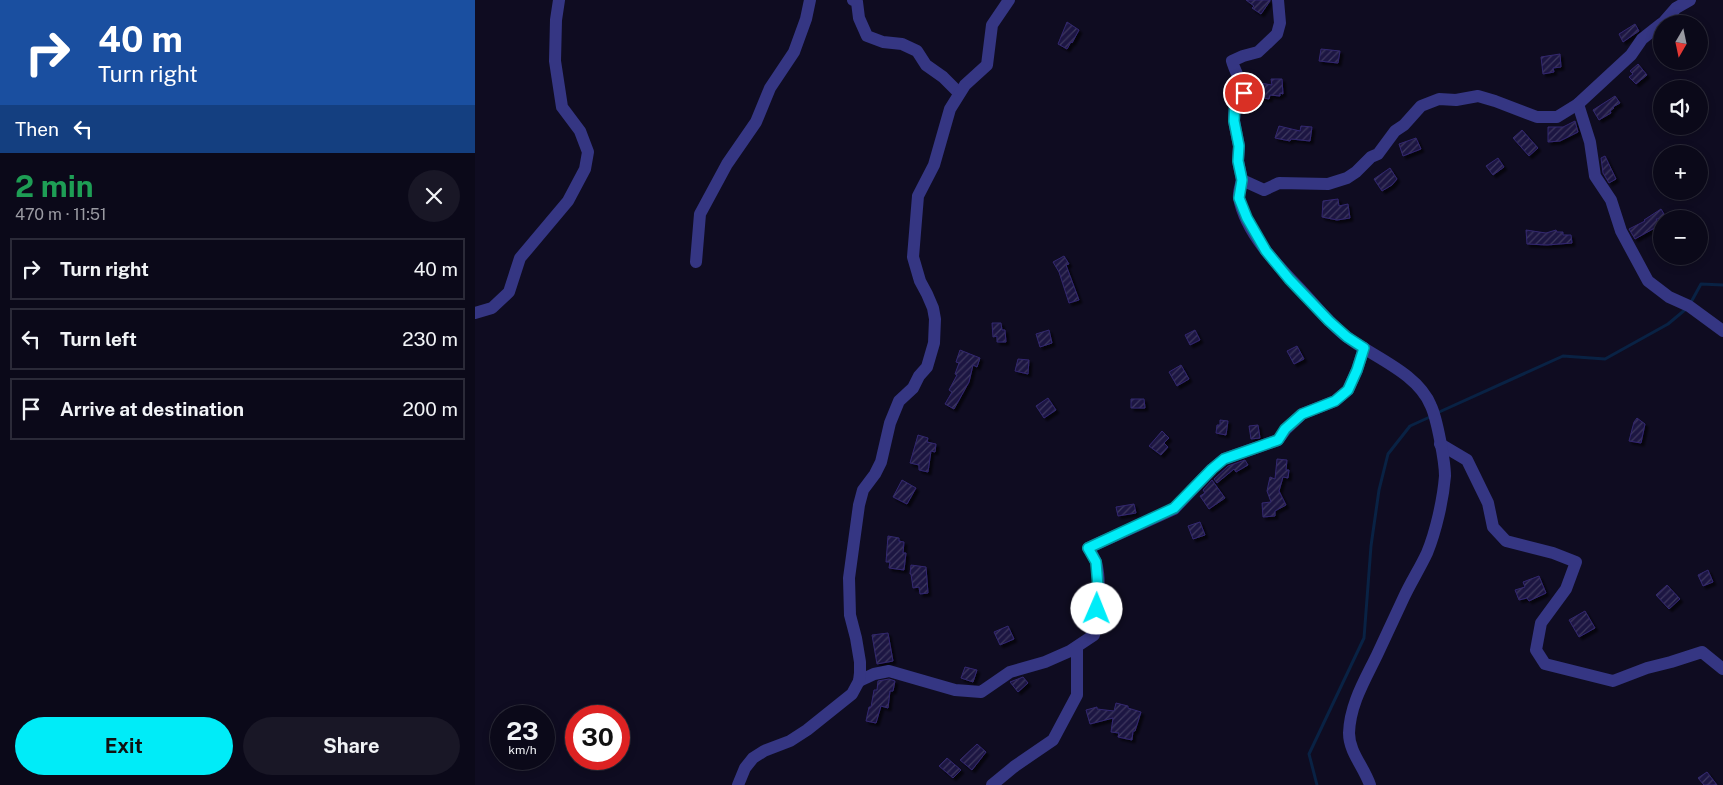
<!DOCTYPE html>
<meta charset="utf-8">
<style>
:root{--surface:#0b0919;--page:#191726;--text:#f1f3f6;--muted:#9a9aa2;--line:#2b2a38;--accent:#00ecf8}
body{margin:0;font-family:"Public Sans",sans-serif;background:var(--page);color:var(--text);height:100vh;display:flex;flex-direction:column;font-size:19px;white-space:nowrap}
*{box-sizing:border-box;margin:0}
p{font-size:16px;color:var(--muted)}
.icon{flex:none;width:28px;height:28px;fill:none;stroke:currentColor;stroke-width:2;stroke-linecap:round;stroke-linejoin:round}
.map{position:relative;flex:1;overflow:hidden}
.panel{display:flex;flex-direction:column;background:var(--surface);width:475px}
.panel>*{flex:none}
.top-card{background:#1a4fa0;color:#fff;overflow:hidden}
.needle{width:32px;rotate:189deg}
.tools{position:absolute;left:1178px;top:15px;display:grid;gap:10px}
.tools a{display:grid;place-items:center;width:55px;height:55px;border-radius:50%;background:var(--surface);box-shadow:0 2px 8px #0003,0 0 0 1px var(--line);font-size:25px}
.speed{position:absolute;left:15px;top:705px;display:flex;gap:10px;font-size:25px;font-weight:700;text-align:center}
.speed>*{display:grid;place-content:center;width:65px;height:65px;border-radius:50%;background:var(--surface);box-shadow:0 2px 8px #0003,0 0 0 1px var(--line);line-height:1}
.speed small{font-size:12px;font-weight:400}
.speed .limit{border:8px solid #d22;background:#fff;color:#111}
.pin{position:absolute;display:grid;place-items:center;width:42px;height:42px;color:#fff;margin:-21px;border:2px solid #fff;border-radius:50%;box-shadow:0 1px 5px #0007}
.me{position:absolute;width:55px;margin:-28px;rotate:1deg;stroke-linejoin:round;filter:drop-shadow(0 0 4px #0008)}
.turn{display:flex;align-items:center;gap:18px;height:105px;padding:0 15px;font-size:22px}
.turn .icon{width:65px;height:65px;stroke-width:2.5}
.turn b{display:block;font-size:35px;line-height:42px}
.then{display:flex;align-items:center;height:48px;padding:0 15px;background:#0003;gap:10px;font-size:19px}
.round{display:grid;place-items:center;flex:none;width:52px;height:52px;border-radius:26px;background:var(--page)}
.headline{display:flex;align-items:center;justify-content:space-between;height:85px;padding:0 15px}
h1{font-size:30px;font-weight:700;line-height:38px;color:#1e9e55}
.cta{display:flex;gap:10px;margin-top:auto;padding:10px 15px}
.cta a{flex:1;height:58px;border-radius:30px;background:var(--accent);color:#111;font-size:20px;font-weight:700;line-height:58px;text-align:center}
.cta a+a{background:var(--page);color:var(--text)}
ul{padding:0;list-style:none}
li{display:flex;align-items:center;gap:15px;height:62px;margin:0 10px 8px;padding:0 5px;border:2px solid var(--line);border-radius:0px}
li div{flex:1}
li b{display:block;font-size:19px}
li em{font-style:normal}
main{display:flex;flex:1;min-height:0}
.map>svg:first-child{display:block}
</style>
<main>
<section class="panel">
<div class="top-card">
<div class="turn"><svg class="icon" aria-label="right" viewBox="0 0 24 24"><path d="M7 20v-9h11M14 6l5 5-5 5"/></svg><div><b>40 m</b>Turn right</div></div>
<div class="then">Then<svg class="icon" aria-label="left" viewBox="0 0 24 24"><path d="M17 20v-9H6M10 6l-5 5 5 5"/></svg></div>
</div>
<div class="headline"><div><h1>2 min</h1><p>470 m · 11:51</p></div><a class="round"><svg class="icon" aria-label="close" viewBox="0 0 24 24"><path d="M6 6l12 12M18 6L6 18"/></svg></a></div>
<ul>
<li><svg class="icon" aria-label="right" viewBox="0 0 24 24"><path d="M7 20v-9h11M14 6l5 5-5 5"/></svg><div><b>Turn right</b></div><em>40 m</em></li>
<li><svg class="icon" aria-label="left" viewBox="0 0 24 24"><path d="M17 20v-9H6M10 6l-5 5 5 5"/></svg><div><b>Turn left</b></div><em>230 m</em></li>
<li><svg class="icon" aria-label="arrive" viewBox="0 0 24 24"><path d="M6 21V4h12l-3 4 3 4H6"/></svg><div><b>Arrive at destination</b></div><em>200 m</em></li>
</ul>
<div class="cta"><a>Exit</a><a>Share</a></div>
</section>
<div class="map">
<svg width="1248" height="785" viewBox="0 0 1248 785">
<defs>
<pattern id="building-hatch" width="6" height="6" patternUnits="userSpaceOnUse" patternTransform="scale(1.25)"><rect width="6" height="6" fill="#1e1743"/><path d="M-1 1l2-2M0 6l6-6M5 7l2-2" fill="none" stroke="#3e385f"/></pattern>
<filter id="shadow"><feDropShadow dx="3" dy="3" stdDeviation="1" flood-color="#0009"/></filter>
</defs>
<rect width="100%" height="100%" fill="#0f0c21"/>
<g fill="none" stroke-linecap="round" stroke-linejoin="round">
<!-- stream -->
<g stroke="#092244" stroke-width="3">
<polyline points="1215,304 1226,284 1248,285"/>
<polyline points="962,413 1088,356 1130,359 1193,324 1211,309"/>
<polyline points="842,785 834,754 889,638 896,546 904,490 913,454 935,426 957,416"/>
</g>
</g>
<!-- building -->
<g fill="url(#building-hatch)" stroke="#332870" filter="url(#shadow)">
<polygon points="771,0 795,0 795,1 786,14 777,8 779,6"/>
<polygon points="592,22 604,30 597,43 596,42 592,49 583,44"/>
<polygon points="1160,24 1164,31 1148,42 1144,34"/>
<polygon points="846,49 865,51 863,63 844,61"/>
<polygon points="1085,54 1086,67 1078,68 1079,72 1068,74 1066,57"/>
<polygon points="1163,64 1172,75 1161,84 1154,77 1158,74 1155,71"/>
<polygon points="796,79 807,79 808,94 805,93 805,96 795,95 794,99 783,97 785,83 797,85"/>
<polygon points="1140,96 1145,103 1138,107 1139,108 1135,111 1136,113 1124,120 1118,110"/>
<polygon points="1100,121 1103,132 1085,141 1073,142 1073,127 1088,127"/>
<polygon points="804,126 825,131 826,126 837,127 835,141 816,139 815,141 800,138"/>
<polygon points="1047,130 1063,148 1054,156 1038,138"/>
<polygon points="941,138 946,149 928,156 924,144"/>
<polygon points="1130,156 1141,179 1134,183 1128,173 1126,158"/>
<polygon points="1023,158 1029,167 1018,175 1011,166"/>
<polygon points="915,168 922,179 917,185 907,191 899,179"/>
<polygon points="863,199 864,206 873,204 875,218 862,220 847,217 848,201"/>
<polygon points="1186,209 1192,219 1181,219 1185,225 1160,239 1154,229 1170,221 1169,220"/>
<polygon points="1051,230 1071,233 1081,230 1082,232 1088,232 1088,235 1096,235 1097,243 1072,245 1052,244"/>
<polygon points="589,256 594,264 591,265 604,300 594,303 584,272 578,262"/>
<polygon points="517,323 526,323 527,330 530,330 531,342 522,342 522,336 518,337"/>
<polygon points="574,330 577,343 565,347 561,334"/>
<polygon points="720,330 725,340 715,345 710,335"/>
<polygon points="822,346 829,359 819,364 812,351"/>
<polygon points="485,350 505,358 502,367 498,365 494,382 479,409 470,404 477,392 474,390 482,375 480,374 484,363 481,362"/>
<polygon points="543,359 554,360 553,374 540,371"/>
<polygon points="706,365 714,379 702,386 694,372"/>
<polygon points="573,398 581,410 569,418 561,406"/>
<polygon points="656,399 669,399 670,408 656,408"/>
<polygon points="1162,418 1170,424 1166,443 1154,441 1159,422"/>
<polygon points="745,420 753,421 751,435 741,433 742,425 745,425"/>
<polygon points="783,425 785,438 776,439 774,426"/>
<polygon points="687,431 694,438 689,443 693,447 686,455 674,446"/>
<polygon points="443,435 453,438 452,442 461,444 460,452 456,451 453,472 444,470 444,465 435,463"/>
<polygon points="802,459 812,460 811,470 814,470 813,478 808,477 804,491 811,505 800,511 800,516 788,517 787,503 796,502 792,491 795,477 800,479"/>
<polygon points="770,460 773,465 761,472 759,469 742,483 739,479 753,466"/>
<polygon points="427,480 441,488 432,504 418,497"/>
<polygon points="737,480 750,498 734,509 725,496 730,493 728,490"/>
<polygon points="659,504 661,513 643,516 641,507"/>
<polygon points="725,522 730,535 718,539 713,526"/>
<polygon points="413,536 424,538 424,541 429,542 428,553 431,553 429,570 414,568 415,562 411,562"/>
<polygon points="436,565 451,567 453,593 445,594 444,587 438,588 436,574 435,574"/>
<polygon points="1233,570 1238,582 1228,586 1223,575"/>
<polygon points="1064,576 1071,593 1054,601 1052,598 1044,600 1040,590 1050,587 1048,582"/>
<polygon points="1192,585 1205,599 1194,609 1181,595"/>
<polygon points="1110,611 1120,628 1104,637 1094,620"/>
<polygon points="533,626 539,639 525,645 519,632"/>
<polygon points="413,633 418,661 402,664 397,635"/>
<polygon points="490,667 502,670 498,682 486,678"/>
<polygon points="548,677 553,683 543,692 535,682"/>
<polygon points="414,679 420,681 418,691 415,691 413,708 406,706 401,723 391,721 394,707 396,707 399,690 402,690 403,681"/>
<polygon points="641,703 653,706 653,708 666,712 660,731 658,731 657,740 643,737 644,733 636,732 638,718 615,724 611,710 622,707 622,709 639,711"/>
<polygon points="502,744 511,752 497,770 485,760"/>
<polygon points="472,758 486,770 478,778 464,766"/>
<polygon points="1232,772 1242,785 1229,785 1223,778"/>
</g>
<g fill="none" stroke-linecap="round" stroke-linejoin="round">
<!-- minor -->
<g stroke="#353683" stroke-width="12">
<polyline points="378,0 382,2 384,18 392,36 408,42 427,44 442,51 451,65 468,77 484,93"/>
<polyline points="1187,24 1201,8 1215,0"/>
<polyline points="1103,104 1115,142 1120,176 1136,200 1146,231 1173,281 1194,297 1214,306 1248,331"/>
<path d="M 767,180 L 763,161 L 764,146 L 759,121 L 760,103 L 769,93 C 767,82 760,72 757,61 L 768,56 L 783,52 L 802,34 L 805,23 L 803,0"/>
<polyline points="221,262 225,214 252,164 281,122 295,88 319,52 331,19 335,0"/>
<polyline points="0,313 17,308 34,292 45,258 93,201 110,169 113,152 105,131 87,107 80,61 81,20 84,0"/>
<polyline points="965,444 992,460 1013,503 1018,527 1031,541 1078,553 1101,562 1091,589 1066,623 1061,650 1070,664 1138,681 1172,668 1196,662 1227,652 1248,669"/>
<path d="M 384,681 L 399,674 L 414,671 L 480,690 L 506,692 L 535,672 L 570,662 L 595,651 L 619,635 C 622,613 627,584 621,562 C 619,557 616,552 613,548 L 699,509 L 737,469 L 749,459 L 803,440 L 811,429 L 827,414 L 860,401 L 873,390 L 882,370 L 889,348"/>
<polyline points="263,785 270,768 278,758 289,751 315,741 332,730 377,694 384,681 385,673 385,662 381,638 375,615 374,578 384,505 388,490 400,474 406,462 415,423 424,401 438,388 444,376 452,367 459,343 460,319 458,308 452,294 445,281 438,257 443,196 459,165 475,109 490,85 512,65 517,25 534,0"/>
<polyline points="517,785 540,766 578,740 602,695 602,647"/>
<path d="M 895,785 C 889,767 874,752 874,733 C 875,704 890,680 902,655 C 911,636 920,616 929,597 C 936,582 945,568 952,553 C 961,531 968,500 970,476 C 970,462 962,419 956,406 C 943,373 898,357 872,337 C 855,324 842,307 827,291 C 804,267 771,234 764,198 C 763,192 766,185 767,180 L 789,190 L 804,183 L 853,184 L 872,178 L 881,172 L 896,157 L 903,154 L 920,131 L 929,125 L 946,106 L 964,99 L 981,100 L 1003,96 L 1020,101 L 1062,117 L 1082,117 L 1103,104 L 1156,55 L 1167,39 L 1186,24"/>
</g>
</g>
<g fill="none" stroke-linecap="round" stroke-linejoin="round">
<!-- route casing -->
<g stroke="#0099a1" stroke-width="12">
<polyline id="route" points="622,609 623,587 621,562 613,548 699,508 737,469 749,459 803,440 810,429 827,414 860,401 873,390 882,370 889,348 872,337 854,321 814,279 791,251 772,218 764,198 767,180 763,161 764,146 759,121 760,102 769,93"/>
</g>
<!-- route -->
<use href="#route" stroke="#00ecf8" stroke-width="9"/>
</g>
</svg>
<div class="tools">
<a><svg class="needle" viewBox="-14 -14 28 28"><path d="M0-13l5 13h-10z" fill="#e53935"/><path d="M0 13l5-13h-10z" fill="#9a9aa2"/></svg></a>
<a><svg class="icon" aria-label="sound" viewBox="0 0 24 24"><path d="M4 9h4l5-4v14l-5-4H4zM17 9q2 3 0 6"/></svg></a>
<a>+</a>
<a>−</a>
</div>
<div class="speed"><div>23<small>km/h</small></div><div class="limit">30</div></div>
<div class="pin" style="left:769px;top:93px;background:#d93025"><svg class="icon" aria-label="arrive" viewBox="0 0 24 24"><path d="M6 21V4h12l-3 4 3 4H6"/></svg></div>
<svg class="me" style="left:622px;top:609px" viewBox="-20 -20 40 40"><circle r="19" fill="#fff"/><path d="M0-13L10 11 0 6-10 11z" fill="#00ecf8"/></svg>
</div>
</main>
